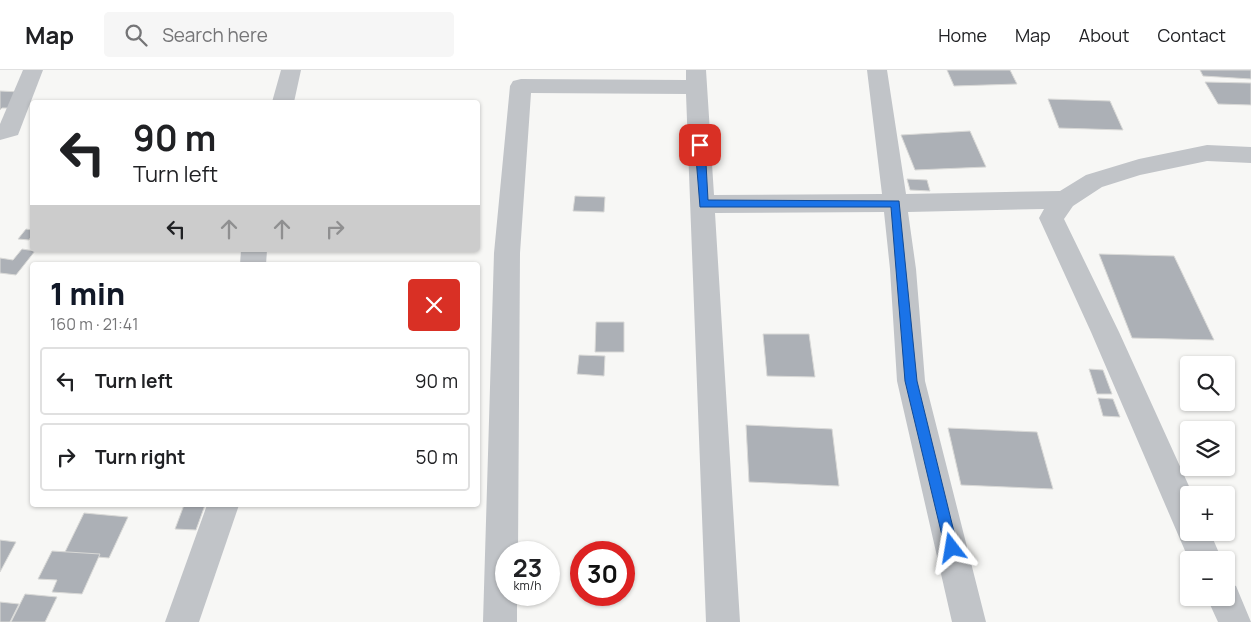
<!DOCTYPE html>
<meta charset="utf-8">
<style>
:root{--surface:#fff;--page:#f6f6f6;--text:#202124;--muted:#757577;--line:#e0e0e0;--accent:#111827}
body{margin:0;font-family:Manrope,sans-serif;background:var(--page);color:var(--text);height:100vh;display:flex;flex-direction:column;font-size:19px;white-space:nowrap}
*{box-sizing:border-box;margin:0}
p{font-size:16px;color:var(--muted)}
.icon{flex:none;width:28px;height:28px;fill:none;stroke:currentColor;stroke-width:2;stroke-linecap:round;stroke-linejoin:round}
.map{position:relative;flex:1;overflow:hidden}
.drawer{position:absolute;left:30px;top:192px;width:450px;height:245px;display:flex;flex-direction:column;background:var(--surface);border-radius:5px;box-shadow:0 1px 4px #0004}
.drawer>*{flex:none}
.top-card{position:absolute;left:30px;top:30px;width:450px;height:152px;border-radius:5px;box-shadow:0 1px 4px #0004;background:#fff;color:var(--text);overflow:hidden}
.fabs{position:absolute;left:1180px;top:286px;display:grid;gap:10px}
.fabs a{display:grid;place-items:center;width:55px;height:55px;border-radius:5px;background:var(--surface);box-shadow:0 1px 4px #0004;font-size:25px}
.speed{position:absolute;left:495px;top:471px;display:flex;gap:10px;font-size:25px;font-weight:700;text-align:center}
.speed>*{display:grid;place-content:center;width:65px;height:65px;border-radius:50%;background:var(--surface);box-shadow:0 1px 4px #0004;line-height:1}
.speed small{font-size:12px;font-weight:400}
.speed .limit{border:8px solid #d22;background:#fff;color:#111}
.pin{position:absolute;display:grid;place-items:center;width:42px;height:42px;color:#fff;margin:-21px;border-radius:10px;box-shadow:0 2px 8px #0006}
.me{position:absolute;width:55px;margin:-28px;rotate:346deg;stroke-linejoin:round;filter:drop-shadow(0 0 4px #0008)}
.turn{display:flex;align-items:center;gap:18px;height:105px;padding:0 20px;font-size:22px}
.turn .icon{width:65px;height:65px;stroke-width:2.5}
.turn b{display:block;font-size:35px;line-height:42px}
.lanes{display:flex;align-items:center;height:48px;padding:0 20px;background:#0003;justify-content:center;gap:25px;direction:ltr}
.lanes .off{opacity:.35}
.round{display:grid;place-items:center;flex:none;width:52px;height:52px;border-radius:5px;background:var(--page)}
.summary{display:flex;align-items:center;justify-content:space-between;height:85px;padding:0 20px}
h1{font-size:30px;font-weight:800;line-height:38px;color:var(--accent)}
ul{padding:0;list-style:none}
li{display:flex;align-items:center;gap:15px;height:68px;margin:0 10px 8px;padding:0 10px;border:2px solid var(--line);border-radius:5px}
li div{flex:1}
li b{display:block;font-size:19px}
li em{font-style:normal}
header{display:flex;align-items:center;gap:30px;box-sizing:border-box;height:70px;padding:0 25px;background:var(--surface);border-bottom:1px solid var(--line)}
header strong{font-size:24px}
nav{display:flex;gap:28px;margin-inline-start:auto;font-size:18px}
.search{width:350px;height:45px;background:var(--page);display:flex;align-items:center;gap:12px;box-sizing:border-box;padding:0 18px;border-radius:5px;color:var(--muted);font-size:19px}
.map>svg:first-child{display:block}
</style>
<header>
<strong>Map</strong>
<div class="search"><svg class="icon" aria-label="search" viewBox="0 0 24 24"><circle cx="10" cy="10" r="6"/><path d="M15 15l6 6"/></svg>Search here</div>
<nav><a>Home</a><a>Map</a><a>About</a><a>Contact</a></nav>
</header>
<div class="map">
<svg width="1251" height="552" viewBox="0 0 1251 552">
<rect width="100%" height="100%" fill="#f7f7f5"/>
<!-- building -->
<g fill="#acb0b6" stroke="#d9d9d7">
<polygon points="947,0 1010,0 1017,14 954,16"/>
<polygon points="1200,0 1251,0 1251,9 1203,6"/>
<polygon points="1205,12 1251,13 1251,35 1218,34"/>
<polygon points="0,21 21,22 9,38 2,38 0,40"/>
<polygon points="1048,29 1110,31 1123,60 1059,58"/>
<polygon points="970,61 986,97 915,100 901,65"/>
<polygon points="907,109 927,110 930,121 910,120"/>
<polygon points="575,126 605,127 604,142 573,141"/>
<polygon points="26,159 32,160 32,165 29,170 18,169"/>
<polygon points="22,179 35,181 16,205 0,203 0,188 13,190"/>
<polygon points="1099,184 1174,186 1214,270 1132,268"/>
<polygon points="596,252 624,252 624,282 595,282"/>
<polygon points="763,264 809,264 815,307 767,306"/>
<polygon points="579,285 605,286 604,306 577,304"/>
<polygon points="1089,299 1103,300 1112,324 1097,324"/>
<polygon points="1098,328 1113,329 1120,347 1103,346"/>
<polygon points="746,355 832,359 839,416 749,412"/>
<polygon points="948,358 1037,362 1053,419 961,415"/>
<polygon points="184,435 205,435 196,460 175,459"/>
<polygon points="84,443 128,447 109,488 64,484"/>
<polygon points="0,470 16,472 0,502"/>
<polygon points="52,481 100,484 82,524 52,522 57,510 38,509"/>
<polygon points="25,524 57,527 45,552 11,552"/>
<polygon points="0,532 19,534 10,552 0,552"/>
</g>
<g fill="none" stroke-linecap="round" stroke-linejoin="round">
<!-- street -->
<g fill="#c1c4c8" fill-rule="evenodd">
<polygon points="23,0 43,0 18,65 0,70 0,54"/>
<polygon points="281,0 301,0 294,32 272,32"/>
<polygon points="686,0 706,0 714,125 882,124 867,0 887,0 906,124 1060,121 1086,105 1139,89 1207,75 1251,77 1251,93 1207,91 1140,105 1102,117 1073,136 1064,149 1119,262 1193,425 1189,425 1189,462 1210,462 1222,490 1189,490 1091,262 1039,148 1044,139 908,142 916,199 925,311 986,552 952,552 897,311 890,199 884,142 715,143 740,552 706,552 686,24 531,23 520,183 518,482 506,482 506,525 517,525 517,552 483,552 494,183 510,16 513,11 521,9 686,10"/>
<polygon points="241,180 267,180 266,195 240,195"/>
<polygon points="207,435 239,435 199,552 165,552"/>
<polygon points="1226,512 1236,516 1251,552 1218,552 1207,528 1226,528"/>
</g>
</g>
<!-- route -->
<polygon fill="#1a73e8" stroke="#114b97" points="700,72 705,75 708,130 899,131 917,311 958,478 956,483 952,485 947,483 945,478 905,311 891,137 700,137 695,75"/>
</svg>
<div class="fabs">
<a><svg class="icon" aria-label="search" viewBox="0 0 24 24"><circle cx="10" cy="10" r="6"/><path d="M15 15l6 6"/></svg></a>
<a><svg class="icon" aria-label="layers" viewBox="0 0 24 24"><path d="M12 4l9 5-9 5-9-5zM3 14l9 5 9-5"/></svg></a>
<a>+</a>
<a>−</a>
</div>
<div class="speed"><div>23<small>km/h</small></div><div class="limit">30</div></div>
<div class="pin" style="left:700px;top:75px;background:#d93025"><svg class="icon" aria-label="arrive" viewBox="0 0 24 24"><path d="M6 21V4h12l-3 4 3 4H6"/></svg></div>
<svg class="me" style="left:952px;top:478px" viewBox="-20 -20 40 40"><path d="M0-17L14 15 0 8-14 15z" fill="#1a73e8" stroke="#fff" stroke-width="4"/></svg>
<div class="top-card">
<div class="turn"><svg class="icon" aria-label="left" viewBox="0 0 24 24"><path d="M17 20v-9H6M10 6l-5 5 5 5"/></svg><div><b>90 m</b>Turn left</div></div>
<div class="lanes"><svg class="icon" aria-label="left" viewBox="0 0 24 24"><path d="M17 20v-9H6M10 6l-5 5 5 5"/></svg><svg class="icon off" aria-label="ahead" viewBox="0 0 24 24"><path d="M12 20V5M6 11l6-6 6 6"/></svg><svg class="icon off" aria-label="ahead" viewBox="0 0 24 24"><path d="M12 20V5M6 11l6-6 6 6"/></svg><svg class="icon off" aria-label="right" viewBox="0 0 24 24"><path d="M7 20v-9h11M14 6l5 5-5 5"/></svg></div>
</div>
<section class="drawer">
<div class="summary"><div><h1>1 min</h1><p>160 m · 21:41</p></div><a class="round" style="background:#d93025;color:#fff"><svg class="icon" aria-label="close" viewBox="0 0 24 24"><path d="M6 6l12 12M18 6L6 18"/></svg></a></div>
<ul>
<li><svg class="icon" aria-label="left" viewBox="0 0 24 24"><path d="M17 20v-9H6M10 6l-5 5 5 5"/></svg><div><b>Turn left</b></div><em>90 m</em></li>
<li><svg class="icon" aria-label="right" viewBox="0 0 24 24"><path d="M7 20v-9h11M14 6l5 5-5 5"/></svg><div><b>Turn right</b></div><em>50 m</em></li>
</ul>
</section>
</div>
